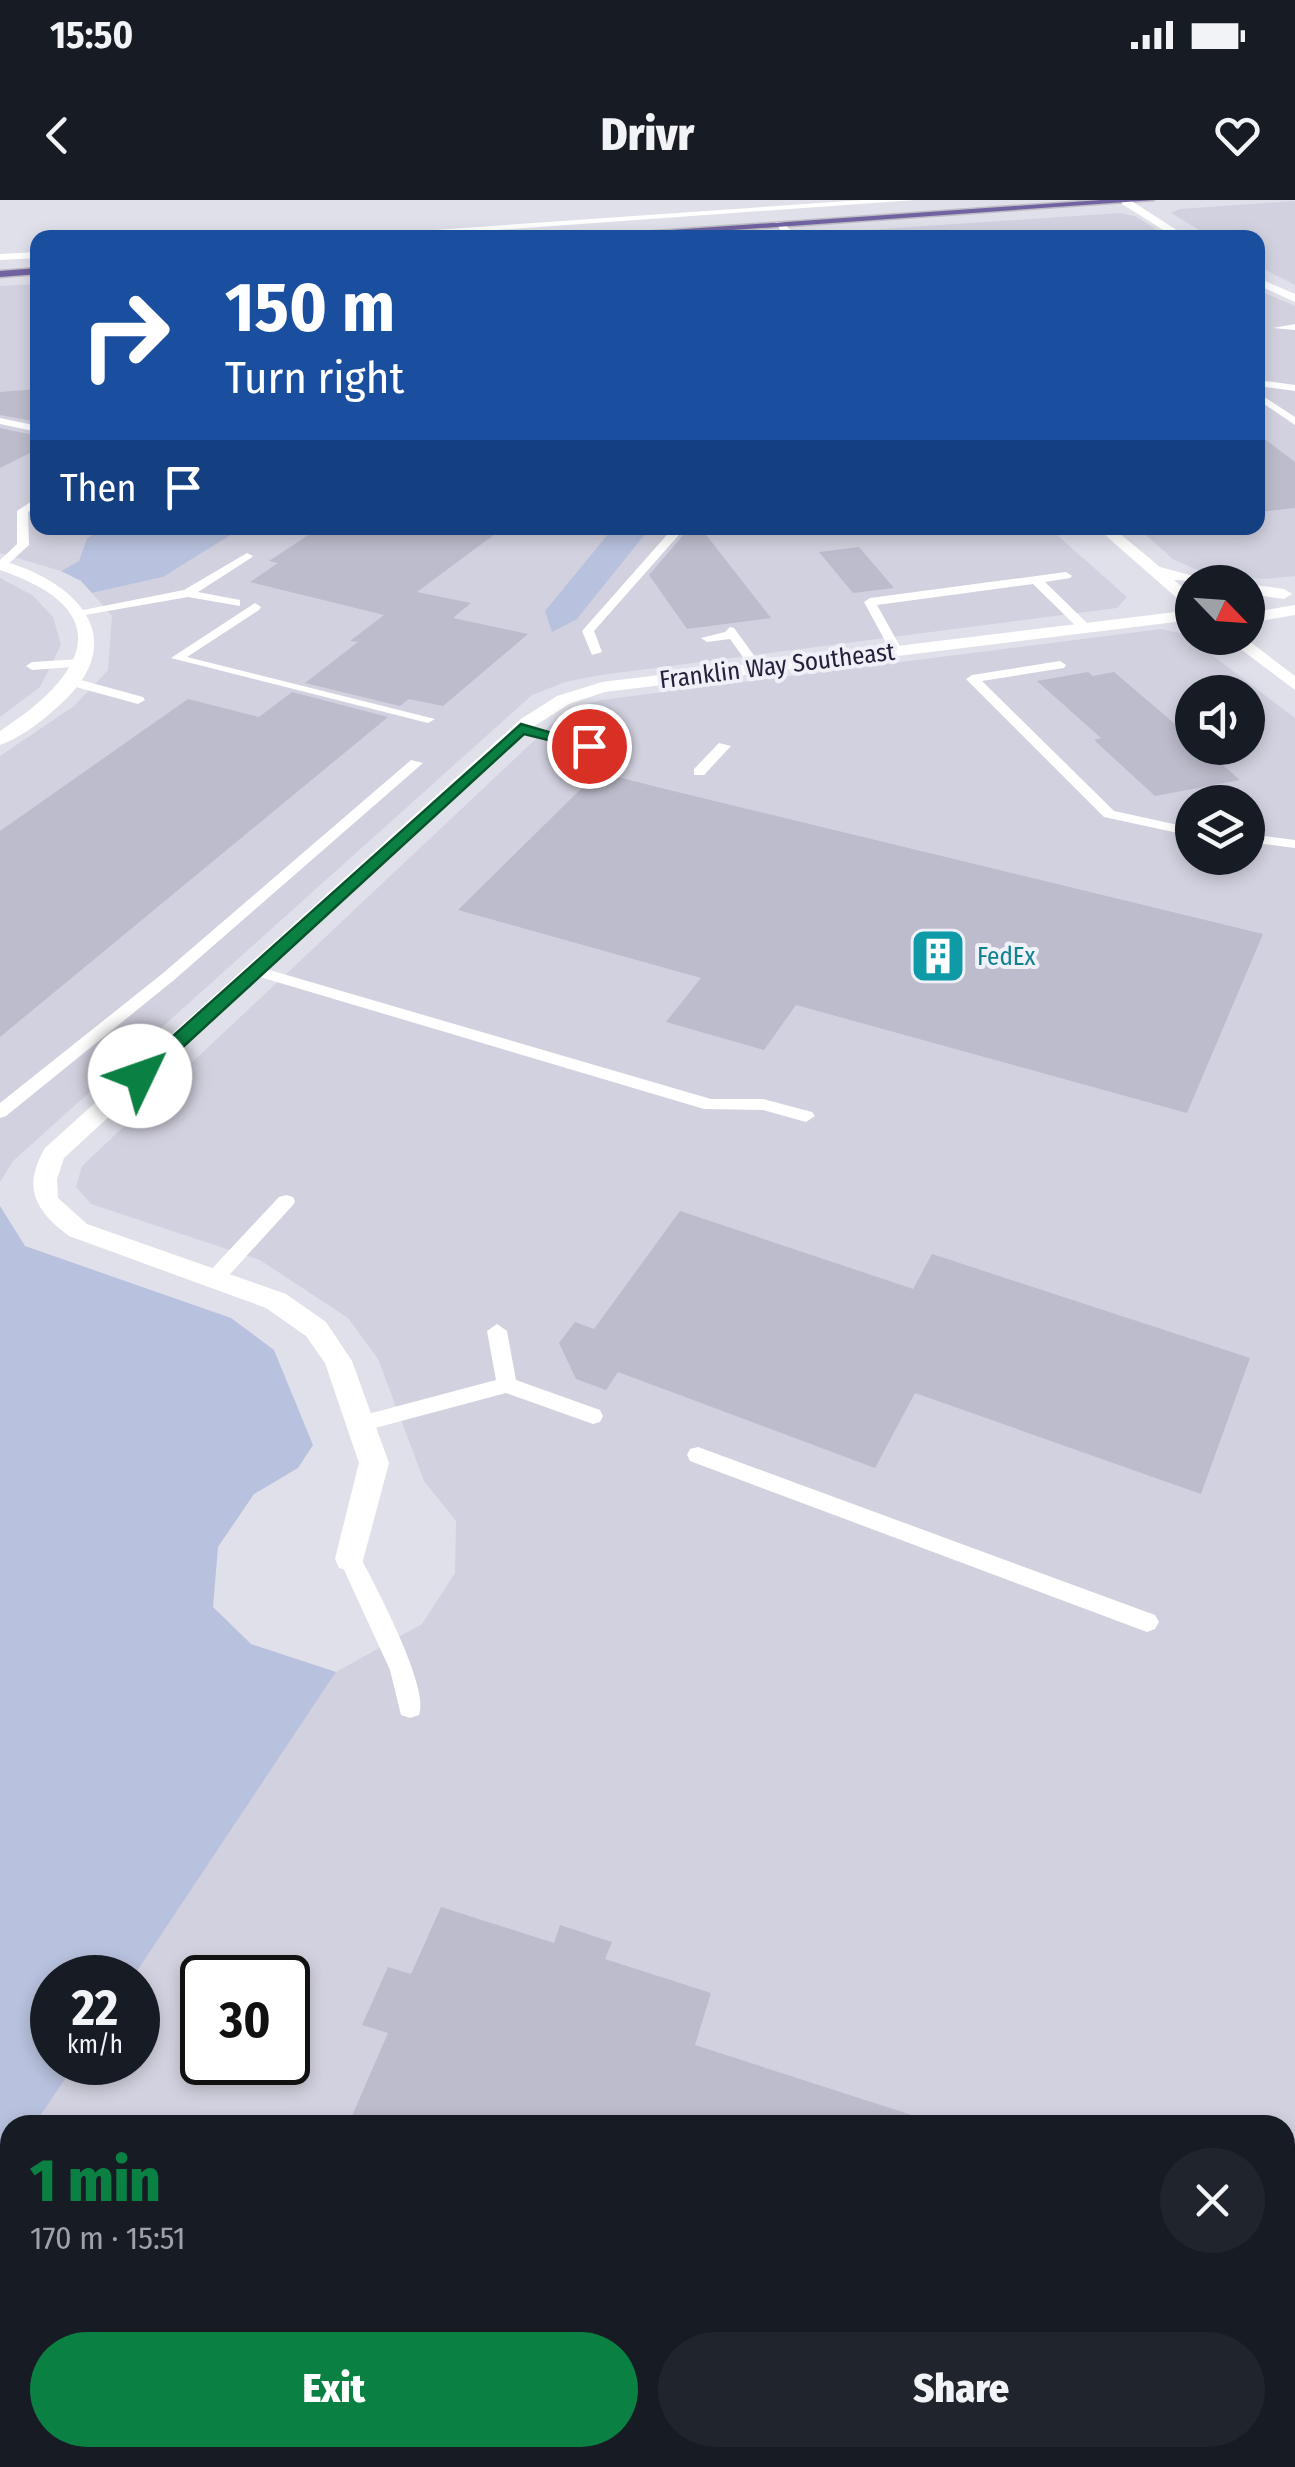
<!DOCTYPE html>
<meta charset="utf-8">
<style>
:root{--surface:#171b24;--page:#20242c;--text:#f1f3f6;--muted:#9ea1a6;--accent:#0b8043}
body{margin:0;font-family:"Fira Sans Condensed",sans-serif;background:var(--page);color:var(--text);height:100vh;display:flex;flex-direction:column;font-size:38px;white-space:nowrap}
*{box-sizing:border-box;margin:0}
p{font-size:32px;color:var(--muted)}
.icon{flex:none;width:55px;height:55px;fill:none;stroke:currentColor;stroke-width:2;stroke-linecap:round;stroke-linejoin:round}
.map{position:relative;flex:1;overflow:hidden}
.side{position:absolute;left:0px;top:1915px;width:1295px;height:352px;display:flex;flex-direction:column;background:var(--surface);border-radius:30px 30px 0 0;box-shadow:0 5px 15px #0003}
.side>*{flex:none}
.hud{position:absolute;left:30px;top:30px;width:1235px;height:305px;border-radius:20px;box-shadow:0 5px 15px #0003;background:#1a4fa0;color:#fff;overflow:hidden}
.needle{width:65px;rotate:115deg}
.buttons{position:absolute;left:1175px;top:365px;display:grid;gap:20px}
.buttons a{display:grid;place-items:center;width:90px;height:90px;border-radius:50%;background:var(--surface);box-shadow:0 5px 15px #0003;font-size:50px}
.speed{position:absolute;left:30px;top:1755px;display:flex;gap:20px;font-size:50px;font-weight:700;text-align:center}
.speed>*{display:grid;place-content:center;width:130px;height:130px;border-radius:50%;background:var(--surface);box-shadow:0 5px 15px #0003;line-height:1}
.speed small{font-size:25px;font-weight:400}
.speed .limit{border:5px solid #111;border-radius:15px;background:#fff;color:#111}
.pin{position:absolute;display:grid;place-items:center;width:85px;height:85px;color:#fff;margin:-42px;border:5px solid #fff;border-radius:50%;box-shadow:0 2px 10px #0007}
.me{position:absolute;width:110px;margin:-55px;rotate:48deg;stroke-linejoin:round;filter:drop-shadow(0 0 8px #0008)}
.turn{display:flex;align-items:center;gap:35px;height:210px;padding:0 30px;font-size:45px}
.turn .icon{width:130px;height:130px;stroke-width:2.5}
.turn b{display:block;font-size:70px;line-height:85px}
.then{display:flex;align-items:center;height:95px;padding:0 30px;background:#0003;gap:20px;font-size:38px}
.round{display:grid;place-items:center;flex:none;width:105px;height:105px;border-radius:52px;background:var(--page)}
.head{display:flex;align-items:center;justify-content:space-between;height:170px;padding:0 30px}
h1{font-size:60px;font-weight:800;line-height:75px;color:var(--accent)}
.action{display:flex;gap:20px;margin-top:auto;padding:20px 30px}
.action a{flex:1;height:115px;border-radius:60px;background:var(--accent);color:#fff;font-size:40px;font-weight:800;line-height:115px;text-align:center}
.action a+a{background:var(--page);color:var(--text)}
.status{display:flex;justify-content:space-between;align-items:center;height:70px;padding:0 50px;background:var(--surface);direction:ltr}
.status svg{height:28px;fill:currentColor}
header{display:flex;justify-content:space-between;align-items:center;height:130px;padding:0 30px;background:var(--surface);font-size:45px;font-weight:800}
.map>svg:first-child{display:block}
</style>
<div class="status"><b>15:50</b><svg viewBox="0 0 49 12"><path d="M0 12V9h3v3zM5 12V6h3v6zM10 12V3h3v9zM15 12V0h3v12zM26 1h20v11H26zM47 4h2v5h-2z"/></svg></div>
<header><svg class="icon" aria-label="back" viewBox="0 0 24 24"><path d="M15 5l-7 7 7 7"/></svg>Drivr<svg class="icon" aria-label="heart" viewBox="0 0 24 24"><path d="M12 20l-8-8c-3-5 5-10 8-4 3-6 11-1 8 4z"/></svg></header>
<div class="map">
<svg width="1295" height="2267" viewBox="0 0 1295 2267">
<rect width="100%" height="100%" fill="#e0e0eb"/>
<!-- built -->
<g fill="#d2d1df" fill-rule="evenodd">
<polygon points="1295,1 1295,85 1258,66 1258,38 1211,37 1171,13 1180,9"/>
<polygon points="1120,13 1135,16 1168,37 823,37 837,32"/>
<polygon points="37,84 38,328 105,328 87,338 79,361 61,371 0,353 0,86"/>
<polygon points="1258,90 1295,106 1295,376 1264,379 1203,372 1174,360 1138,328 1258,328"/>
<polygon points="242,328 613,328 545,411 577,419 650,328 1049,328 1127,397 1117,408 601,475 565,482 532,495 13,961 0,982 0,556 74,506 108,470 112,416 92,393 163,377"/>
<polygon points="0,378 32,395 53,417 61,445 40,487 0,517"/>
<path d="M 1161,429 L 1184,434 L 1295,518 L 1295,2267 L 0,2267 L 0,1977 L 10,1961 L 10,2258 L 1285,2258 L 1285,1925 L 34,1925 L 76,1863 L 138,1862 L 138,1778 L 133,1777 L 336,1472 L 422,1424 L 455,1373 L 456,1321 L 424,1281 L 378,1159 L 348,1118 L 260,1060 L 91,1004 L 76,987 L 82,966 L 556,520 L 573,509 L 601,500 ZM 1192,492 L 1248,492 L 1248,548 L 1192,548 ZM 1192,602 L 1248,602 L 1248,658 L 1192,658 ZM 202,1778 L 288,1778 L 288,1862 L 202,1862 Z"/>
</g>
<!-- green -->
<g fill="#b8c1dd">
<polygon points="105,328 242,328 163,377 92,393 81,381 61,371 79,361 87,338"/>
<polygon points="613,328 650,328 577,419 552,432 545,411"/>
<polygon points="0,1006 25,1046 231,1118 274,1150 313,1245 298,1268 254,1294 218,1347 213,1407 251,1444 336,1472 133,1777 52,1778 52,1862 76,1863 34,1925 10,1925 10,1961 0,1976"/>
</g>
<!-- building -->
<g fill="#bcbccc">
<polygon points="38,189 38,222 0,215 0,192"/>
<polygon points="0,228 38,236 38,249 0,268"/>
<polygon points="1258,234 1295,262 1295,308 1258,312"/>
<polygon points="319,328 503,328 417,392 471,403 453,418 528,434 443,506 409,499 400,506 305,483 358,442 350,441 384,415 250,382 278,363 269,361"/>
<polygon points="703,331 771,418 687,429 649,375 685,333"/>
<polygon points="859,347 894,388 853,393 819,352"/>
<polygon points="1088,472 1093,476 1114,472 1175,524 1192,520 1192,548 1203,548 1240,580 1155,596 1094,540 1101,538 1037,481"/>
<polygon points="292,492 388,517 0,837 0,631 188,499 259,517"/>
<polygon points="598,572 665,589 1263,734 1187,913 796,805 764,850 666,822 701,778 458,710"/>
<polygon points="680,1011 913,1089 932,1054 1250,1158 1201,1294 915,1193 875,1268 618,1172 606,1190 576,1179 559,1143 575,1122 594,1129"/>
<polygon points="441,1707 554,1743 560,1725 612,1742 605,1759 711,1793 695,1845 921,1918 920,1925 348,1925 388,1833 362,1825 388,1767 411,1774"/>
</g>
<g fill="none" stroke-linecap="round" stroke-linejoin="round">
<!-- primary casing -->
<g stroke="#bebcc4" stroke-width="3">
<g id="primary">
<polygon points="1101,0 1154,0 620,38 557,38"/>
<polygon points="38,68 38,74 0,77 0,71"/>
</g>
</g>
<!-- service -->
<g fill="#fff" fill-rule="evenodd">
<polygon points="1295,124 1295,130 1273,128"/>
<polygon points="1258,180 1295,185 1295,191 1258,186"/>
<polygon points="1258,193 1295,217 1295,225 1258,200"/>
<polygon points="0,218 38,226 38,232 0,224"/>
<polygon points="38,297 38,305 28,312 29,345 5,367 0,368 0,360 17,344 17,311"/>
<polygon points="673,328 685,328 594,431 602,452 592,455 582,431"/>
<polygon points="247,353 253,356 251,358 198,392 240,400 240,406 188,397 79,416 73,412 184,390"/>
<polygon points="1066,372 1072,376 1070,378 1045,382 1087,423 1087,429 1079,429 1033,384 877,405 902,450 896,454 890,450 864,402 870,398"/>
<polygon points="255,403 261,407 259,410 187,457 435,519 428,523 171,458"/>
<polygon points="730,427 734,428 761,465 761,471 753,471 730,439 707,442 701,438 725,432"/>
<polygon points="81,459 87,463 85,466 32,470 26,466 32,462"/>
<polygon points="1060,461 1066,465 1064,468 982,481 1114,611 1192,628 1192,636 1104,617 966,479 972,475"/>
<polygon points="70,477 143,497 145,500 138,504 65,484 65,478"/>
<polygon points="521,525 617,548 619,551 612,555 516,532 516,526"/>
<polygon points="719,543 731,546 704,575 694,575 694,569"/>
<polygon points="411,560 423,563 174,780 6,916 0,918 0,903 162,774"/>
<polygon points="1248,634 1295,640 1295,648 1248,642"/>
<polygon points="256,766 711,899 763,899 812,912 815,916 806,922 763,910 704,909 250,774 250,768"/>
<polygon points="286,995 293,997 295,1001 293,1005 221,1084 207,1084 204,1079 207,1074 279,997"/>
<polygon points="497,1124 507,1131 516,1180 600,1210 603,1216 600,1222 593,1224 506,1193 360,1232 353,1230 350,1224 353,1218 496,1180 487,1131"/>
<polygon points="698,1247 1155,1415 1159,1422 1155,1429 1147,1432 690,1261 687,1255 690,1249"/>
<path d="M 350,1350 L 358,1353 C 373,1381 431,1489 419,1515 L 410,1518 L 401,1515 L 390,1470 L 339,1359 L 342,1353 Z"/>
</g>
<!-- minor -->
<g fill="#fff" fill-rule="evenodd">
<polygon points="862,0 915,0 384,38 321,38"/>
<polygon points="1122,0 1130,0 1189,38 1176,38 1122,4"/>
<polygon points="38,52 38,58 0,60 0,54"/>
<polygon points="1258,78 1295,94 1295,102 1258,85"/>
<path d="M 0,360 C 83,383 135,444 53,511 C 38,524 18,539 0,545 L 0,531 C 86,476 121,411 0,370 Z"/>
<polygon points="1295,405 1295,415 1248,423 1248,413"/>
<path d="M 1192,410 L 1192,420 L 605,492 L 569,504 L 533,527 L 64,958 L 57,979 L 58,998 L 87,1024 L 286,1094 L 326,1122 L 352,1161 L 389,1263 L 361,1368 L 350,1371 L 339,1368 L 335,1359 L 359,1263 L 325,1163 L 306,1136 L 266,1108 L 69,1036 C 35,1011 22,987 45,948 L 521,519 L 557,496 L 602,482 Z"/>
</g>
<!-- tertiary -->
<g fill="#fff" fill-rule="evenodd">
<polygon points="775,22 783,22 798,38 786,38"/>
<polygon points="1097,328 1113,328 1160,367 1216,382 1174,380 1192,395 1192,408 1186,406"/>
<polygon points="1248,384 1284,389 1292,394 1284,399 1248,394"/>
<polygon points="1226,438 1245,438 1295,476 1295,490"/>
</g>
<!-- primary -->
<use href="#primary" fill="#7163a2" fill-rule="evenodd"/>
</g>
<!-- route -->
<polygon fill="#0b8043" stroke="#07532c" stroke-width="2.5" points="521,524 597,546 589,550 524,534 147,880 134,880 134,871"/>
<!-- icons -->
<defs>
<g id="building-square" transform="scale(2.875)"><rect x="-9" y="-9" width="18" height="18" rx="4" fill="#0f9aa8" stroke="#f0f0f8"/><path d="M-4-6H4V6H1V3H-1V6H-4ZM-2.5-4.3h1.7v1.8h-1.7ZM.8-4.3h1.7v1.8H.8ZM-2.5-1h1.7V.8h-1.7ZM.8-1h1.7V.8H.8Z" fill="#fff"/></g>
</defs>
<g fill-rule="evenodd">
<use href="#building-square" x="938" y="756"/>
</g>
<g text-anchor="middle" stroke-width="8" stroke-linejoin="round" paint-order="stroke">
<!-- far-street labels -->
<g font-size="25" fill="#26203c" stroke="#f0f0f8">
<text transform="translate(777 465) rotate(-7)" y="9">Franklin Way Southeast</text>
</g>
<!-- far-culture labels -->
<g font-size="25" fill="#0d838f" stroke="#f0f0f8" text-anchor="start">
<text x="977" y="765">FedEx</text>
</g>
</g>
</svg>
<div class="buttons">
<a><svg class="needle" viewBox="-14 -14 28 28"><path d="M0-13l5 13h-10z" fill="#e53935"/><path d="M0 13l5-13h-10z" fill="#9ea1a6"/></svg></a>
<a><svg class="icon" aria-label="sound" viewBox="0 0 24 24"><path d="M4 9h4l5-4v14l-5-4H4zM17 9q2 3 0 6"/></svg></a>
<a><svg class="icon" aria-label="layers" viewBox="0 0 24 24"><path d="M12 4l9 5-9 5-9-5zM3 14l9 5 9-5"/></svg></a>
</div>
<div class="speed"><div>22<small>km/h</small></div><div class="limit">30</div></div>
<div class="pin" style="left:589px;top:546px;background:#d93025"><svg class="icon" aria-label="arrive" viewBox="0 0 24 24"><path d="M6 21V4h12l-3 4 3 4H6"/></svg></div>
<svg class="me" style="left:140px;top:876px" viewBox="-20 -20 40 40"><circle r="19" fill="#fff"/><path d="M0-13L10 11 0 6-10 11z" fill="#0b8043"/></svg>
<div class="hud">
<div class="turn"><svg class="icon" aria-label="right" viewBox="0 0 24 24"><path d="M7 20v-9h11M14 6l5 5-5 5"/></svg><div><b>150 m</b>Turn right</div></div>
<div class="then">Then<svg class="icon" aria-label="arrive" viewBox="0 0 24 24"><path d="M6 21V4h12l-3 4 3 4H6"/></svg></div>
</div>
<section class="side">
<div class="head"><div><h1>1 min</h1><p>170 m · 15:51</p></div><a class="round"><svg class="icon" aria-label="close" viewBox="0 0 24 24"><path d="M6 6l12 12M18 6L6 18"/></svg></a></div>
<div class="action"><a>Exit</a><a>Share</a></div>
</section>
</div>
